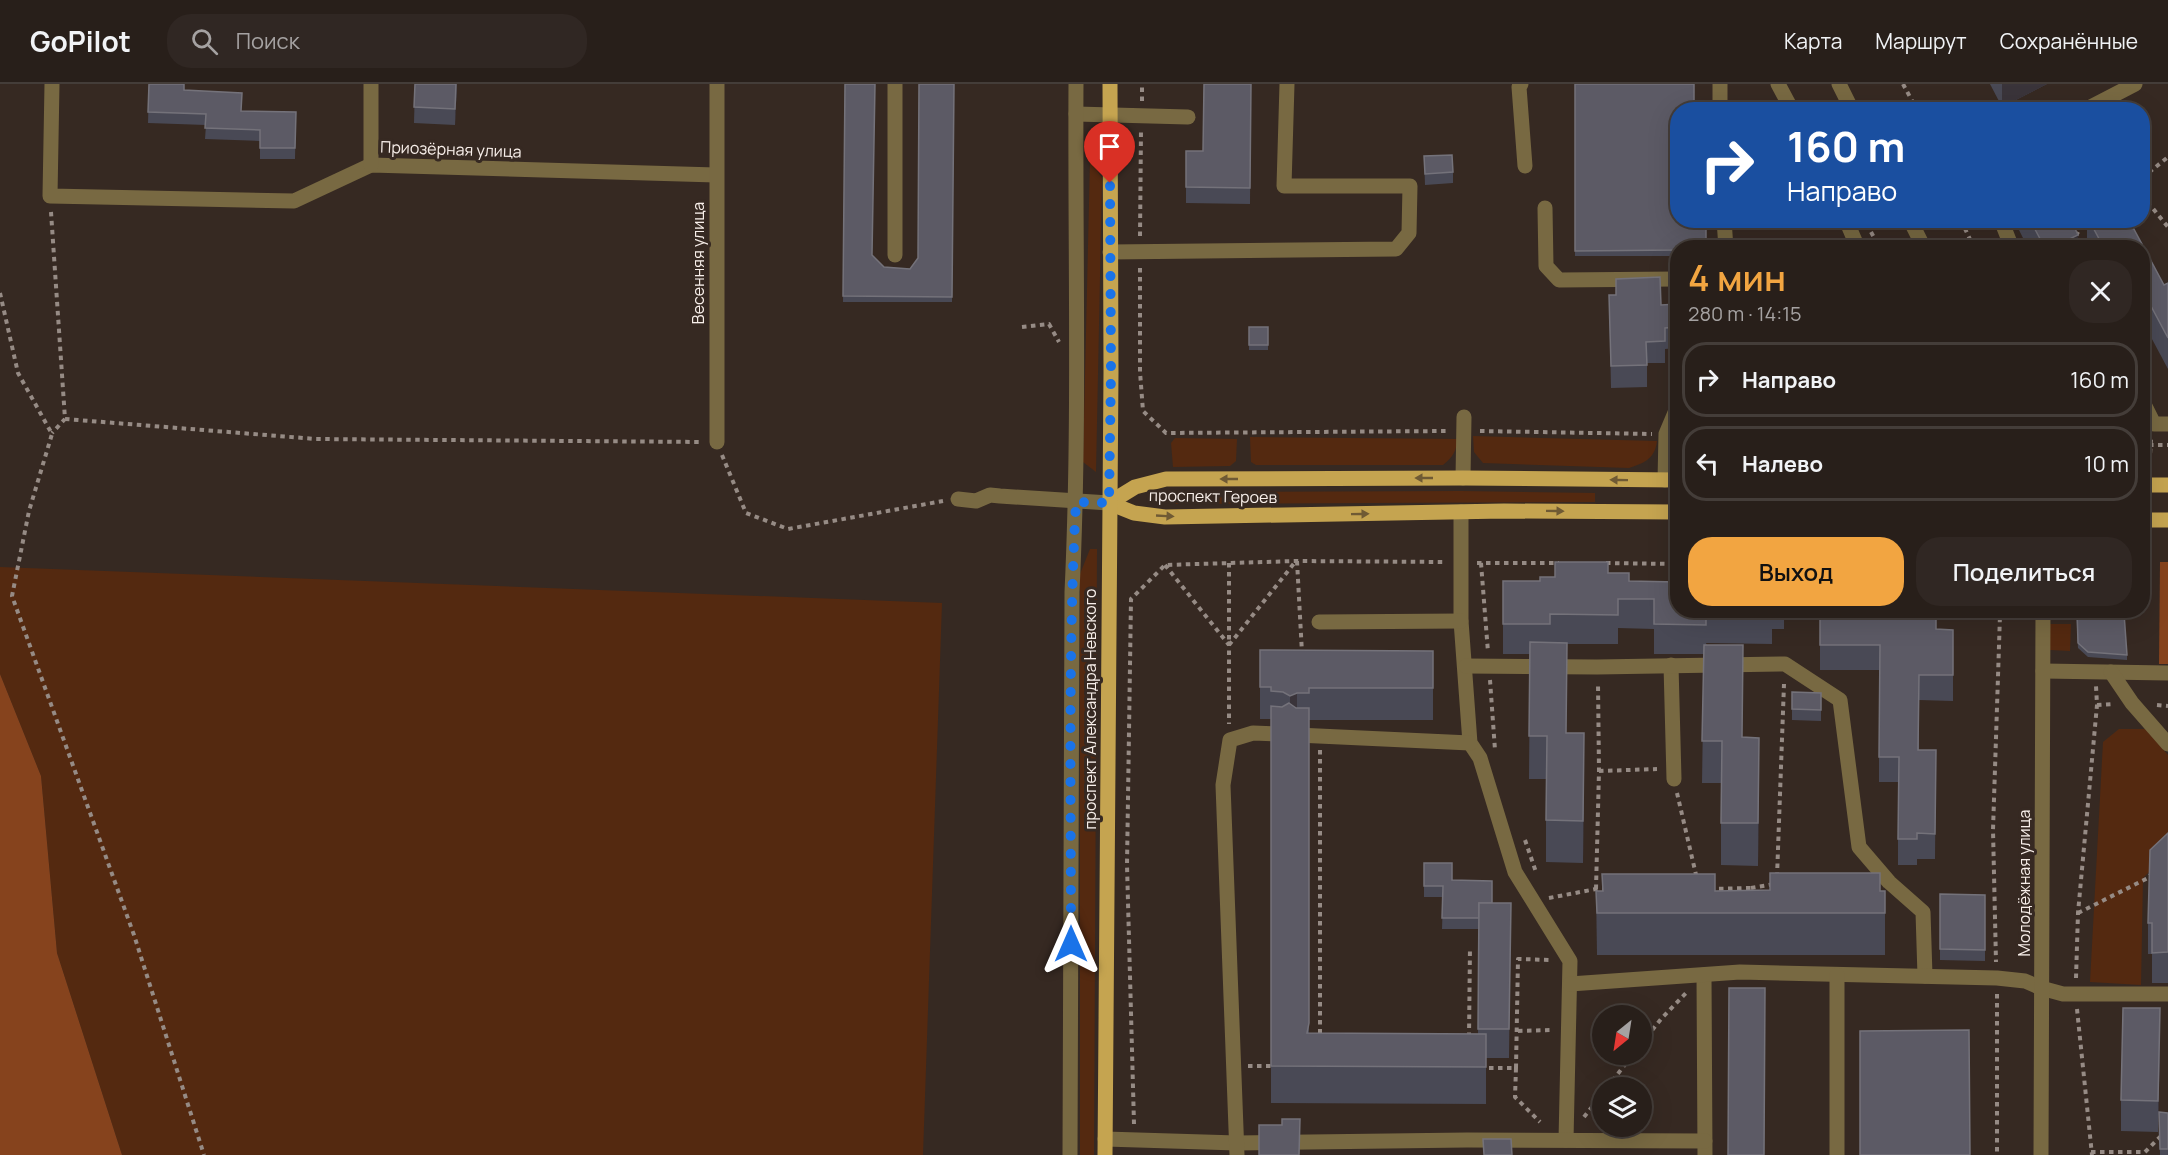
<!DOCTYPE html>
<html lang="ru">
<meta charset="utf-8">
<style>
:root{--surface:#281f1a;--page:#302723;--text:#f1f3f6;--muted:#a5a2a2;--line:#443d39;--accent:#f2a541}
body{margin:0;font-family:Manrope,sans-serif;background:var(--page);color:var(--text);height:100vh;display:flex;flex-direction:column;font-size:22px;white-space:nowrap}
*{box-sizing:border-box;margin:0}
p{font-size:20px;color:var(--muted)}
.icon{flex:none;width:33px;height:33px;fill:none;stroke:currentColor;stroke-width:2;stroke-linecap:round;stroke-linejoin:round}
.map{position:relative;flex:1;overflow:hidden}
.panel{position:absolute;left:1670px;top:156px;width:480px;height:378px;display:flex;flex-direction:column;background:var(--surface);border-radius:24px;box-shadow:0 6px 24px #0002,0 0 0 2px var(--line)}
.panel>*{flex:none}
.banner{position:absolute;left:1670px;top:18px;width:480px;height:126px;border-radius:24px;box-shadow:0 6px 24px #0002,0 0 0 2px var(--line);background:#1a4fa0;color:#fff;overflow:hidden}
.needle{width:39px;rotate:210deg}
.tools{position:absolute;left:1592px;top:921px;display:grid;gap:12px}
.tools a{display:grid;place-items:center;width:60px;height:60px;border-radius:50%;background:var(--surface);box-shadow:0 6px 24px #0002,0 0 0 2px var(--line);font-size:30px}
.pin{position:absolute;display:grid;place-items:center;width:51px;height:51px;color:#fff;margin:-62px -26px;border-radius:50% 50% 50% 0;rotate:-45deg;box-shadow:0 0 6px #0007}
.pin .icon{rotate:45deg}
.me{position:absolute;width:66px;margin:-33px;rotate:0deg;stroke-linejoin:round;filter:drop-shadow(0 0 4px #0008)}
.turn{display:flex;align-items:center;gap:21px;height:126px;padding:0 18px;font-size:27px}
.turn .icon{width:78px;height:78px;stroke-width:2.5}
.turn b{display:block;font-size:42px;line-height:51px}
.round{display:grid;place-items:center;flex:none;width:63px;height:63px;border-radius:24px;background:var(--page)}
.overview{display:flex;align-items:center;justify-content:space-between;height:102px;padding:0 18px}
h1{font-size:36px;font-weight:600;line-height:45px;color:var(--accent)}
.button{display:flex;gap:12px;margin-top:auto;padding:12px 18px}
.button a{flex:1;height:69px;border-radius:24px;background:var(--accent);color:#111;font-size:24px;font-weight:600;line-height:69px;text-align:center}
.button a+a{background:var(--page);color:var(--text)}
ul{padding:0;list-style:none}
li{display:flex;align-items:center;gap:18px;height:75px;margin:0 12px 9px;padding:0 6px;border:3px solid var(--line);border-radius:24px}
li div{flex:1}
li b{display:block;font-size:22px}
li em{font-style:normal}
header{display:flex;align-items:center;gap:36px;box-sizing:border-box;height:84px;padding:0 30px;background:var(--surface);border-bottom:2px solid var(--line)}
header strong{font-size:28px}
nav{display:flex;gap:33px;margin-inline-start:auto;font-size:21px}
.search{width:420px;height:54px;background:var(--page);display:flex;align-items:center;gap:15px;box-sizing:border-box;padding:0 21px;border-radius:24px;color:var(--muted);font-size:22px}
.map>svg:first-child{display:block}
</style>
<header>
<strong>GoPilot</strong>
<div class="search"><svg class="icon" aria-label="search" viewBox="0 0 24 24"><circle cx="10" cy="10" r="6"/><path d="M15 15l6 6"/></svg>Поиск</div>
<nav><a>Карта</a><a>Маршрут</a><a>Сохранённые</a></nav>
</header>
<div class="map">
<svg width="2168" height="1071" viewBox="0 0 2168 1071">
<rect width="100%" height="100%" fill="#362922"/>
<!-- green -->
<g fill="#542910">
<polygon points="1090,76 1102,94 1096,388 1083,378"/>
<path d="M 1473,352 L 1657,357 C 1655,374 1645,379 1629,384 L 1483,379 L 1474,368 Z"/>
<path d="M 1250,353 L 1458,355 C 1456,367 1453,373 1443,381 L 1256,381 L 1251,378 Z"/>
<polygon points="1175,354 1237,355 1236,377 1230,382 1173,383 1171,359"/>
<polygon points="1461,407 1595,409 1595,418 1175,420 1173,408"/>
<polygon points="1090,465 1097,465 1094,1071 1080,1071 1080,490"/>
<polygon points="0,483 942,519 923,1071 122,1071 57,869 41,692 0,590"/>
<polygon points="2048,540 2071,540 2070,567 2050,566"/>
<polygon points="2119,645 2145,645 2168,671 2168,769 2143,794 2141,901 2090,898 2103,658"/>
</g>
<!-- forest -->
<g fill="#86431d">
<polygon points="2160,478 2168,478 2168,580 2159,580"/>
<polygon points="0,590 41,692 57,869 122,1071 0,1071"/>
</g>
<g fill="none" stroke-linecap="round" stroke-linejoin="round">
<!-- path -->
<g stroke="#968b85" stroke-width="4" stroke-dasharray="4.5 4.5" stroke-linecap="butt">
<polyline points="1903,0 1917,26"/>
<polyline points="1142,17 1142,0"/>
<polyline points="2142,94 2168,73"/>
<polyline points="2142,111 2168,143"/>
<polyline points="51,128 65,335 52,349"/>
<polyline points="1961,136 1974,164"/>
<polyline points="1871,148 1880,164"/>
<polyline points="1140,152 1141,46"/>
<polyline points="2076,152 2084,136"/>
<polyline points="1140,184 1140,288 1143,327 1166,349 1448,347"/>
<polyline points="0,209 18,289 52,350 29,427 12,512 134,851 204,1071"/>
<polyline points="1022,243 1049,240 1059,258"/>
<polyline points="65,335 316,355 702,358"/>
<polyline points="1480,347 1652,350"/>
<polyline points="2142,355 2150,361 2168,361"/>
<polyline points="722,371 746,429 788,445 943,417"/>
<polyline points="2149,387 2151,355"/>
<polyline points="1297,477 1302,569"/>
<polyline points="1229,479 1229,560"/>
<polyline points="1477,479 1559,479"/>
<polyline points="1481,479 1488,568"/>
<polyline points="1606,479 1677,480"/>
<polyline points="1165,481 1229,561 1229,640"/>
<polyline points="1949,526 2000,531 1993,746 1996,878"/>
<polyline points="1229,561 1296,477"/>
<polyline points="1490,596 1495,666"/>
<polyline points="2097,621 2113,620"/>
<polyline points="2157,621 2168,622"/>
<polyline points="1320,666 1320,952"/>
<polyline points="1599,687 1657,685"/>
<polyline points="1677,709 1697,795"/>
<polyline points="1525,756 1536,788"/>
<polyline points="1777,793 1784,600"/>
<polyline points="1751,804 1774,800"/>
<polyline points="1596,805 1599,687 1598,599"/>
<polyline points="1710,805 1751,804 1750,810"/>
<polyline points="1549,814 1596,805 1607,805"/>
<polyline points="2078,829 2148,794 2153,788"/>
<polyline points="2076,894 2078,829 2097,621 2096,602"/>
<polyline points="1997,910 1997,1071"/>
<polyline points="2077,925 2092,1071"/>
<polyline points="1518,947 1553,946"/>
<polyline points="1469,953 1470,863"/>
<polyline points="1641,960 1661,935 1688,907"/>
<polyline points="1248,982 1271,982"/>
<polyline points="1480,984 1516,984 1518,875 1552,876"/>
<polyline points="1516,984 1515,1013 1540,1038"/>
<polyline points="1607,1004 1633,970"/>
<polyline points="1584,1033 1602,1010"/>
<polyline points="1134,1040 1127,781 1131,515 1165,481 1297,477 1445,478"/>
<polyline points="2091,1068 2145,1068 2168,1045"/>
</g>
<!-- minor -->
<g stroke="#786942" stroke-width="15">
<polyline points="52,0 50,112 294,117 371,81 716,91"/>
<polyline points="895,0 895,171"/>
<polyline points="1521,0 1519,3 1525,82"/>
<polyline points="1720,0 1720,26"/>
<polyline points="1778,0 1792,26"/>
<polyline points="1839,0 1852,26"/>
<polyline points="2085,26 2135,0"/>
<polyline points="1076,30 1188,33"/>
<polyline points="371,81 371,0"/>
<polyline points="1545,124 1546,182 1559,196 1677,195"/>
<polyline points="1724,136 1726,164"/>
<polyline points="1846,136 1858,164"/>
<polyline points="1910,136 1924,164"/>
<polyline points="2001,136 2012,164"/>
<polyline points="1110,168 1396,165 1409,149 1410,102 1284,102 1287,0"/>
<polyline points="2142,316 2154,340 2168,340"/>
<polyline points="717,358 717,0"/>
<polyline points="1463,394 1464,333"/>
<polyline points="1665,396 1666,350 1677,324"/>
<polyline points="958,415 976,417 990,411 1000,412 1109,419"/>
<polyline points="1461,428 1461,537 1470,659 1480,674 1515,788 1570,877 1566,1056"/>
<polyline points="1319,538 1461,537"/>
<polyline points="1671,581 1674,695"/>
<polyline points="1466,582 1597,583 1785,580 1840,616 1859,763 1889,798 1923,828 1925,892"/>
<polyline points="2043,587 2168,589"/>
<polyline points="2111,588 2132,619 2168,660"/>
<polyline points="1297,651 1470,659"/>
<polyline points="1704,891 1705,1071"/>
<polyline points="1570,900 1740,888 1997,894 2025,897 2041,904 2063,910 2168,910"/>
<polyline points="1105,1055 1237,1059 1467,1056 1705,1057"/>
<path d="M 1070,1071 L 1072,508 C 1080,338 1075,169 1076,0"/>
<polyline points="1237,1071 1223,701 1230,656 1253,649 1282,650"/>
<polyline points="1837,1071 1837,891"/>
<polyline points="2041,1071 2043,526"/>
</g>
<!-- major -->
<g stroke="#c5a450" stroke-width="15">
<polyline points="2142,401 2168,401"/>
<polyline points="1109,419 1135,403 1166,395 1463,394 1677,396"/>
<polyline points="1109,419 1134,429 1165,433 1504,427 1677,428"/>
<polyline points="2142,436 2168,436"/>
<polyline points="1105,1071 1111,288 1110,0"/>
</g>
</g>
<!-- wall -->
<g fill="#494955">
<polygon points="149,0 184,6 241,27 296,28 295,75 260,75 260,57 205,55 206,41 148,39"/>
<polygon points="415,0 457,0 455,41 414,39"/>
<polygon points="845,0 872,171 884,183 910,185 918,174 954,0 952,218 843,218"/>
<polygon points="1251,0 1250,120 1186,119 1186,67 1203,67"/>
<polygon points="1575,0 1677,164 1677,172 1575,172"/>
<polygon points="1990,0 2047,0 2002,23"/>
<polygon points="1424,72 1453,88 1453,99 1425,101"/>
<polygon points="2014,136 2071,136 2078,164 2028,164"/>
<polygon points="2087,136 2129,136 2164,201 2168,199 2168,285 2145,242 2142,243 2142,164 2087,164"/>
<polygon points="1616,195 1661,221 1677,220 1677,264 1665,265 1665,279 1647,279 1647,303 1611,304 1609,211 1616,211"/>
<rect x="1249" y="243" width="19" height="23"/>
<polygon points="1608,489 1629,497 1677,526 1784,526 1784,545 1772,545 1772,560 1706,559 1759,696 1758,782 1721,781 1721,699 1702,699 1704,570 1654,570 1654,545 1618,544 1618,560 1567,560 1566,649 1584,691 1583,779 1546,778 1546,695 1529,695 1530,570 1503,570 1503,497 1540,497 1555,493"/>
<polygon points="1820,526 1936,545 1953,546 1953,617 1919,616 1919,666 1936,666 1935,775 1917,775 1917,781 1898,781 1898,698 1879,698 1879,586 1820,586"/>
<polygon points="2076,526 2127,571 2127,576 2088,573 2078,564"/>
<polygon points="1260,566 1433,567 1433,636 1309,636 1309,949 1478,950 1479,845 1442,845 1443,813 1424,813 1424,779 1492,819 1511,819 1509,974 1486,974 1486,1020 1271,1019 1271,635 1260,635"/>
<polygon points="1792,608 1821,609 1821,637 1792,636"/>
<polygon points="2168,749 2168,899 2152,899 2152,870 2148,870 2148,839"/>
<polygon points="1596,807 1885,807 1885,871 1597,871"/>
<polygon points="1940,810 1985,811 1985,877 1940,876"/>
<polygon points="2160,955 2158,1048 2121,1047 2121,1016"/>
<polygon points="2159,1028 2168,1029 2168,1071 2160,1071"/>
</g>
<!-- shaded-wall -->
<g fill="#3a343a">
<polygon points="456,0 457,0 455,41 455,25"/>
<polygon points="2002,0 2047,0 2002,23"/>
<polygon points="2078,151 2078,164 2051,164"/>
<polygon points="2145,211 2145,242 2142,243 2142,212"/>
<polygon points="1297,609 1297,641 1290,645 1290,612"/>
<polygon points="1584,649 1584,691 1583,779 1583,737"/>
<polygon points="1759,654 1759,696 1758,782 1758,739"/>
<polygon points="2160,924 2160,955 2158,1048 2158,1017"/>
</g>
<!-- building -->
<g fill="#5c5a65" stroke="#74727a" stroke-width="1.5">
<polygon points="149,0 184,0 184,6 242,9 241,27 296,28 295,64 260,64 260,46 205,44 206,30 148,28"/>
<polygon points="415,0 456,0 455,25 414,23"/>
<polygon points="845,0 875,0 872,171 884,183 910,185 918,174 919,0 954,0 952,213 843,212"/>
<polygon points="1204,0 1251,0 1250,104 1186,103 1186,67 1203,67"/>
<polygon points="1575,0 1694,0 1694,26 1677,26 1677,136 1706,136 1706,164 1677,164 1677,166 1575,167"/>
<polygon points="1452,71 1453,88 1425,90 1424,72"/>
<polygon points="2030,136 2071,136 2078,151 2051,164 2045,164"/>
<polygon points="2089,136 2129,136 2164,201 2168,199 2168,254 2145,211 2142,212 2142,164 2104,164"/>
<polygon points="1660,193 1661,221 1677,220 1677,243 1665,244 1665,257 1646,258 1647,281 1611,282 1609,211 1616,211 1616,195"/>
<rect x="1249" y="243" width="19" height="18"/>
<polygon points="1555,478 1608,478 1608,489 1629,489 1629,497 1677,498 1677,526 1772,526 1772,530 1706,530 1706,541 1654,540 1654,515 1618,515 1618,531 1550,530 1550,540 1503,540 1503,497 1540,497 1540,493 1555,493"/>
<polygon points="1820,526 1936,526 1936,545 1953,546 1953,591 1919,591 1918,666 1936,666 1935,750 1917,749 1917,755 1898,755 1899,673 1879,673 1880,561 1820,561"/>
<polygon points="2077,526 2122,526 2124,529 2127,571 2088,568 2078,559"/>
<polygon points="1530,558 1567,559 1566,649 1584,649 1583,737 1546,736 1547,652 1529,652"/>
<polygon points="1704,561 1743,561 1742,653 1759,654 1758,739 1721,739 1722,657 1702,657"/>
<polygon points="1260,566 1433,567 1433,604 1309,604 1309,609 1297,609 1290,612 1283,608 1271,607 1271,603 1260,603"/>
<polygon points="1792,608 1821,609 1821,626 1792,625"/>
<polygon points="1289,619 1296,624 1309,624 1309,939 1307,949 1486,950 1486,983 1271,982 1271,622 1282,623"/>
<polygon points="2168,749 2168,868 2152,869 2152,839 2148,839 2150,766"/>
<polygon points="1424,779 1452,779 1452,796 1492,797 1492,819 1479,819 1479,834 1442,834 1443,802 1424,802"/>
<polygon points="1770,789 1880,789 1880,807 1885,807 1885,829 1597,829 1596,807 1603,807 1602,790 1715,790 1715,807 1770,806"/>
<polygon points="1940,810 1985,811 1985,866 1940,865"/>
<polygon points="1479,819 1511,819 1509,945 1478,945"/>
<polygon points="1729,904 1765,904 1764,1071 1728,1071"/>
<polygon points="2123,924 2160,924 2158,1017 2121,1016"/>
<polygon points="1969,946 1970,1071 1860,1071 1860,947"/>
<polygon points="2159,1028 2168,1029 2168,1065 2160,1065"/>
<polygon points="1282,1035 1300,1035 1299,1071 1259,1071 1259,1041 1282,1041"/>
<polygon points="1483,1055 1511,1055 1512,1071 1484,1071"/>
</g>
<!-- one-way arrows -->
<defs><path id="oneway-solid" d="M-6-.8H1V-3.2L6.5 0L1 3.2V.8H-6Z" transform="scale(1.5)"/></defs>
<g fill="#6f5a34">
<use href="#oneway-solid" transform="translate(1424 394) rotate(180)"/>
<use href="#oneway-solid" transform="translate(1229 395) rotate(180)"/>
<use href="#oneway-solid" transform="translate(1619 396) rotate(-179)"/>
<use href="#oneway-solid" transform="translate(1555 427) rotate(1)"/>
<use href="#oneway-solid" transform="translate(1360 430) rotate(-1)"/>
<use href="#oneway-solid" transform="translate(1165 432) rotate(3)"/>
</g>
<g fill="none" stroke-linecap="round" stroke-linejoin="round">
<!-- route -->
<path stroke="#1a73e8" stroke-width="10" stroke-dasharray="0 18" d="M 1071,860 C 1071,712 1068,565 1076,418 L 1109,419 L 1111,288 L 1110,99"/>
</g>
<g text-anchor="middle" stroke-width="6" stroke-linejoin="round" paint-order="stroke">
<!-- street labels -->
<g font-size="16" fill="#f8efea" stroke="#362922">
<text transform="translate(451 65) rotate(2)" y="6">Приозёрная улица</text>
<text transform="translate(698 179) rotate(-90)" y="6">Весенняя улица</text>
<text transform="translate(1213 412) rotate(1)" y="6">проспект Героев</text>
<text transform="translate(1090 625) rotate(-90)" y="6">проспект Александра Невского</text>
<text transform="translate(2024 799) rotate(-90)" y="6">Молодёжная улица</text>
</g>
</g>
</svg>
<div class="tools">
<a><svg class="needle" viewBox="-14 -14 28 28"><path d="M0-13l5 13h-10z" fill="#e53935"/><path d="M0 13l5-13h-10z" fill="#a5a2a2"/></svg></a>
<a><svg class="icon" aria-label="layers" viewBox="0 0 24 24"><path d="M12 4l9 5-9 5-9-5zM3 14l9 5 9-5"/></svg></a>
</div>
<div class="pin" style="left:1110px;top:99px;background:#d93025"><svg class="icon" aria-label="arrive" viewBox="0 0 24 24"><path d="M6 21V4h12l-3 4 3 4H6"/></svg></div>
<svg class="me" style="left:1071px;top:860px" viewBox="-20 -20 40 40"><path d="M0-17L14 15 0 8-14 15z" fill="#1a73e8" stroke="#fff" stroke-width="4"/></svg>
<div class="banner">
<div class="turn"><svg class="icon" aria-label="right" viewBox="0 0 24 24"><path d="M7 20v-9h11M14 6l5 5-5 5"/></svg><div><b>160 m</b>Направо</div></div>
</div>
<section class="panel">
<div class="overview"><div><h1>4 мин</h1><p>280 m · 14:15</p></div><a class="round"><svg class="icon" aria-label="close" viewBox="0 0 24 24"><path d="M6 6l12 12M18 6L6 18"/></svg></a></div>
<ul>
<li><svg class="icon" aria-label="right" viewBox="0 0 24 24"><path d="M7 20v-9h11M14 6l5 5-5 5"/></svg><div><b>Направо</b></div><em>160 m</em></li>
<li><svg class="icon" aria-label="left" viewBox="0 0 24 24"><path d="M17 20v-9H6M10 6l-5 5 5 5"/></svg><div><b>Налево</b></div><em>10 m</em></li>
</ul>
<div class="button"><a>Выход</a><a>Поделиться</a></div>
</section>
</div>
